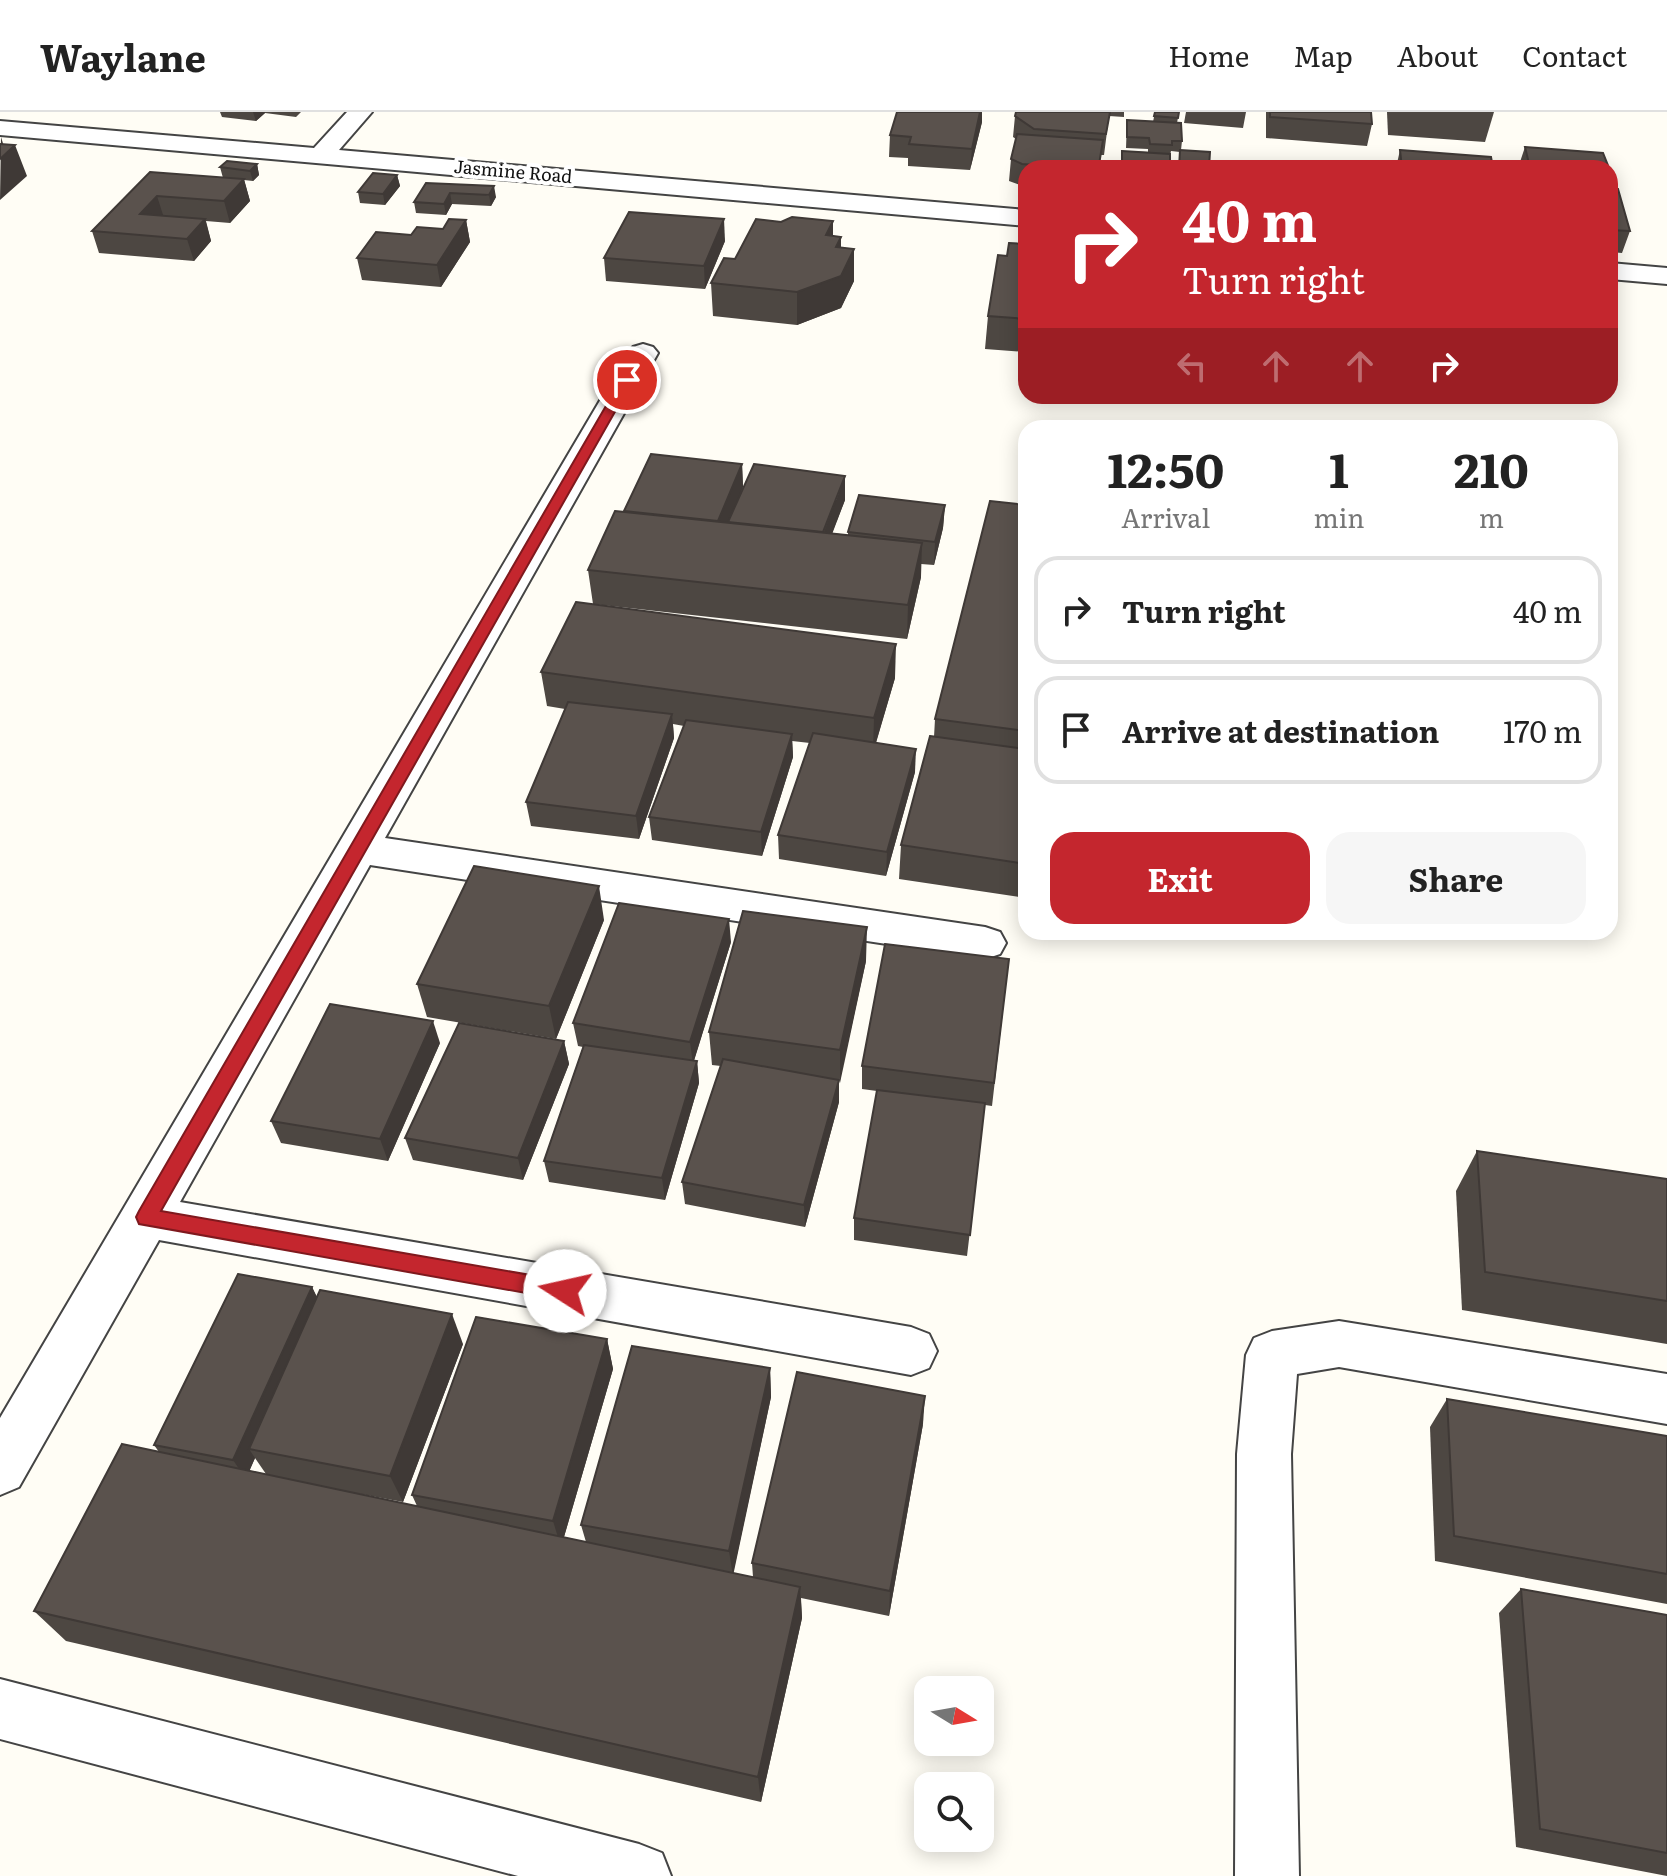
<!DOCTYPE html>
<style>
:root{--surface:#fff;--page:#f6f6f6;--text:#222;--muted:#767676;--line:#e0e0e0;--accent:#c4262e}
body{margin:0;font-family:Literata,serif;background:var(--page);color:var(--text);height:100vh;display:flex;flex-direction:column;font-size:30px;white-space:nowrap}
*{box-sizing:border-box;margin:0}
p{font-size:26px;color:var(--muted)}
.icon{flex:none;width:44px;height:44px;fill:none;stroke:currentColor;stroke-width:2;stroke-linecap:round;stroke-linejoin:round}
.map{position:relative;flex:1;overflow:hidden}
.drawer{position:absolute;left:1018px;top:308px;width:600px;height:520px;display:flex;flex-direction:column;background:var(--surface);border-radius:24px;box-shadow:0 4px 20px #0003}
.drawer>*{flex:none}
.guide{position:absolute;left:1018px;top:48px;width:600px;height:244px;border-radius:24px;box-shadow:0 4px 20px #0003;background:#c4262e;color:#fff;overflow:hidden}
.needle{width:52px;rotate:101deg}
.buttons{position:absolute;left:914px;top:1564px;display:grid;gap:16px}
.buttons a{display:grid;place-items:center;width:80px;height:80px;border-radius:16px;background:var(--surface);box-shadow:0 4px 20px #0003;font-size:40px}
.pin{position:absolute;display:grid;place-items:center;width:68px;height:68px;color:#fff;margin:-34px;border:4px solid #fff;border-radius:50%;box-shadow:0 2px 8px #0007}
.me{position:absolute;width:88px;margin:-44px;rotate:280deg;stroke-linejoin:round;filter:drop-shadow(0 0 6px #0008)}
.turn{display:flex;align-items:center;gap:28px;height:168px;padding:0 32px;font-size:36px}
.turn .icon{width:104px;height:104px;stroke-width:2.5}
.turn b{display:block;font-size:56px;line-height:68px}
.lanes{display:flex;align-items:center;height:76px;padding:0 32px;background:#0003;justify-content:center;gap:40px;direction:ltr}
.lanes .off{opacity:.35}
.eta{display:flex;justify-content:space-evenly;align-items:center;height:136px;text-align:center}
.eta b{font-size:48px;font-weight:700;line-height:56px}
.action{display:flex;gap:16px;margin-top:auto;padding:16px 32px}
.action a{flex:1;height:92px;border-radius:24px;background:var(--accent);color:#fff;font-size:32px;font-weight:700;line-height:92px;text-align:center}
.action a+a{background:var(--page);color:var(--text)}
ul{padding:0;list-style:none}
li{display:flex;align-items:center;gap:24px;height:108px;margin:0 16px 12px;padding:0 16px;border:4px solid var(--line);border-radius:24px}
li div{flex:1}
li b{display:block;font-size:30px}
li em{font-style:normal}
header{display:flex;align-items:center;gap:48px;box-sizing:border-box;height:112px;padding:0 40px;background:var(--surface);border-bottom:2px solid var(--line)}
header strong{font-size:38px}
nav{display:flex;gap:44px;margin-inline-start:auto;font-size:28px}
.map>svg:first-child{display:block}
</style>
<header>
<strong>Waylane</strong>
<nav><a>Home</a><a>Map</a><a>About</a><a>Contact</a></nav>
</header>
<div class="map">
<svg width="1667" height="1764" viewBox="0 0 1667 1764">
<rect width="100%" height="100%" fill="#fffdf5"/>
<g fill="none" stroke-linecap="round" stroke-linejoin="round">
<!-- minor casing -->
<g stroke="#444" stroke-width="4">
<g id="minor">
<polygon points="347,0 372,0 339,38 1026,98 1026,114 0,23 0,9 314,36"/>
<polygon points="1610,151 1667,156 1667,172 1610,167"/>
<polygon points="643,232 653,235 658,241 385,726 985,815 1000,820 1006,831 1000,842 985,847 370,753 180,1090 911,1215 929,1222 937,1239 929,1256 911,1263 159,1128 19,1375 0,1383 0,1306 628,241 633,235"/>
<polygon points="1339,1209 1667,1262 1667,1312 1339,1255 1297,1262 1291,1342 1299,1764 1235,1764 1237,1342 1246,1243 1254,1226 1272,1219"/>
<polygon points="0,1567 639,1732 662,1741 671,1764 518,1764 0,1627"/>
</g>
</g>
<!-- minor -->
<use href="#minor" fill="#fff" fill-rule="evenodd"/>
</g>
<!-- wall -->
<g fill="#4d4742" fill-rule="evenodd">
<polygon points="220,0 301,0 296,5 265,1 256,9 222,5"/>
<polygon points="1016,0 1124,0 1124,5 1109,4 1104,43 1101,43 1099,56 1026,56 1026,74 1020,73 1009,69 1011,47 1016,27 1013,25 1015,4"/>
<polygon points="1155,0 1179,0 1177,11 1182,29 1181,38 1209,56 1178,56 1180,40 1171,39 1170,44 1170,56 1121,56 1122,39 1148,40 1148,37 1126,36 1127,8 1153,10"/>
<polygon points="1186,0 1246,0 1243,16 1184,11"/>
<polygon points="1266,0 1371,0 1372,12 1367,34 1266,26"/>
<polygon points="1387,0 1494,0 1485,30 1388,23"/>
<polygon points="982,10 970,58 908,54 908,46 889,45 890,23"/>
<polygon points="1525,35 1609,56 1518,56"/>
<polygon points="1400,38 1493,56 1396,56"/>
<polygon points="257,52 259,63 253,69 244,68 250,89 230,111 206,109 211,129 194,149 99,141 92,119 150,60 223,66 220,55"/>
<polygon points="1610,60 1615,74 1614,77 1630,119 1622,141 1610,140"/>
<polygon points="397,63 400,74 385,93 360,91 358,80"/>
<polygon points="426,71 496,85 491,94 452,92 446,103 416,101 414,90"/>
<polygon points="466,108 470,130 441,175 362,168 357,146 411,123 443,117"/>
<polygon points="833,124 841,125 841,135 854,169 841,196 797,213 713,204 711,171"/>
<polygon points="725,129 705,177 606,169 604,146"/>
<polygon points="1026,132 1026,240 985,237 988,204 1007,144"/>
<polygon points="1451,284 1537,284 1535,291"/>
<polygon points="742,352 743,375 737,390 845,388 832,421 848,423 848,420 945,393 943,416 934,453 921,452 921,465 907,527 593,492 588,458 624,399"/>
<polygon points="1026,393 1026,786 899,767 901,733 934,625 935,607"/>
<polygon points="541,560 895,566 876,631 915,660 886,764 779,747 778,723 810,631 792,629 793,645 762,744 652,728 649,705 684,614 673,612 674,626 639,727 531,714 526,690 565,597 547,594"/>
<polygon points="604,808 556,927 427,905 417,872"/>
<polygon points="731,830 694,948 697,949 699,971 665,1088 549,1070 544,1049 583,935 578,934 573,911"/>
<polygon points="1009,847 992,994 985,993 967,1144 854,1128 854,1106 877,979 862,977 862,954"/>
<polygon points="866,849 839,971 839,990 805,1115 685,1092 682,1070 721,954 712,953 709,920"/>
<polygon points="564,929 569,952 523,1068 413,1048 405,1026"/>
<polygon points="440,931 388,1049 281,1031 271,1009"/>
<polygon points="1477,1039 1667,1067 1667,1232 1462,1198 1456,1079"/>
<path d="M 312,1175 L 317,1186 L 463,1232 L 403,1390 L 345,1379 L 417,1394 L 412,1383 L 607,1227 L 613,1257 L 564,1425 L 586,1430 L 581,1413 L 770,1256 L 771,1285 L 733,1461 L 753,1465 L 752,1451 L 923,1312 L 889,1504 L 801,1486 L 802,1506 L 761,1690 L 66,1529 L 34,1499 L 159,1340 L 154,1333 ZM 255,1346 L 266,1362 L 249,1359 Z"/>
<polygon points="1447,1287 1667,1324 1667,1492 1435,1449 1430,1315"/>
<polygon points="1521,1477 1667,1503 1667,1764 1516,1735 1499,1501"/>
</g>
<!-- shaded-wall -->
<g fill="#3f3936">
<polygon points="253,0 265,0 265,1 256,9"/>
<polygon points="980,0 982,0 982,10 970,58 972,37"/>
<polygon points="1,25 6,41 15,33 27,64 0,88"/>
<polygon points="257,52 259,63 253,69 250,59"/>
<polygon points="397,63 400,74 385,93 383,82"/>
<polygon points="244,67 250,89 230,111 224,89"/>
<polygon points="494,74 496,85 491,94 489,83"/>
<polygon points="450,81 452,92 446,103 444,92"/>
<polygon points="157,84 164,106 140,102"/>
<polygon points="205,107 211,129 194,149 187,127"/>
<polygon points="724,107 725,129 705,177 704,154"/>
<polygon points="466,108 470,130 441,175 437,153"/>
<polygon points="833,109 833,141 826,123"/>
<polygon points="841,125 841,157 854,137 854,169 841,196 797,213 797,180 836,135"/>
<polygon points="742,352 743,375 719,434 718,410"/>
<polygon points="845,364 845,388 823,446 823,423"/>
<polygon points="945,393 943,416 934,453 935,430"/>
<polygon points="922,431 921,465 907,527 908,493"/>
<polygon points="896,532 895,566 873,640 874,606"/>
<polygon points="672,602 674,626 639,727 636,704"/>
<polygon points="792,622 793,645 762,744 761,720"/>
<polygon points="916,637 915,660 886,764 887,740"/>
<polygon points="599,774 604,808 556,927 549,894"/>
<polygon points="729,807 731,830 693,952 690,930"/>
<polygon points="867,815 866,849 840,971 840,938"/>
<polygon points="433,909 440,931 388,1049 380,1027"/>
<polygon points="564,929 569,952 523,1068 518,1046"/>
<polygon points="697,949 699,971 665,1088 662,1066"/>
<polygon points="839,968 839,990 805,1115 804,1093"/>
<polygon points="312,1175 322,1195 249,1337 255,1346 246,1367 233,1348"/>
<polygon points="452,1202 463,1232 403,1390 390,1364"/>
<polygon points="607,1227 613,1257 561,1435 553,1409"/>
<polygon points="770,1256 771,1285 733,1464 729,1439"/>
<polygon points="925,1284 923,1312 889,1504 890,1479"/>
<polygon points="800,1475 802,1506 761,1690 758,1665"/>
</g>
<!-- building -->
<g fill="#5a524d" stroke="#3f3936" stroke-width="2">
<polygon points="897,0 980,0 972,37 909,32 911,25 890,23"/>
<polygon points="1016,0 1110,0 1106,22 1034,17 1015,4"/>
<polygon points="1155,0 1179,0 1178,6 1154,4"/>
<polygon points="1270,0 1371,0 1372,12 1270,5"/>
<polygon points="1127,8 1181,11 1182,29 1172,29 1172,33 1150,32 1149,26 1127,25"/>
<polygon points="1017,22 1103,28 1099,53 1079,51 1078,56 1076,56 1022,52 1011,47"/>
<polygon points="0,32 15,33 0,47"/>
<polygon points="1525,35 1603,41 1609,56 1530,56"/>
<polygon points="1180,38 1210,40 1209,56 1179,56"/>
<polygon points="1400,38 1491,45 1493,56 1402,56"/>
<polygon points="1122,39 1170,42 1170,56 1122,55"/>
<polygon points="227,49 257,52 250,59 220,55"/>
<polygon points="150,60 244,67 224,89 157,84 140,102 205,107 187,127 92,119"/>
<polygon points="1610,60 1615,74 1610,74"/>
<polygon points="373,61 397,63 383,82 358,80"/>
<polygon points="426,71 494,74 489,83 450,81 444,92 414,90"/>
<polygon points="1610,77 1618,77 1630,119 1610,118"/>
<polygon points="629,100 724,107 704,154 604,146"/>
<polygon points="792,105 833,109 826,123 841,125 836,135 854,137 841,164 797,180 711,171 724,146 735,147 756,107 781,110"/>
<polygon points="449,107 466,108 437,153 357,146 376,120 411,123 417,115 443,117"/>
<polygon points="1009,131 1026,132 1026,207 988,204 998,143 1007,144"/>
<polygon points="651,342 742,352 718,409 624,399"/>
<polygon points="754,352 845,364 823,420 728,410"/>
<polygon points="859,383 945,393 935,430 848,420"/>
<polygon points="990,389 1026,393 1026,619 935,607"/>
<polygon points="615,399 922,431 908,493 588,458"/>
<polygon points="576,490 896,532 874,606 541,560"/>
<polygon points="568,590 672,602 636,704 526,690"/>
<polygon points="686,608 792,622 761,720 649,705"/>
<polygon points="813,621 916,637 887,740 778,723"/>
<polygon points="930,624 1026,637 1026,752 901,733"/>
<polygon points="474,754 599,774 549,894 417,872"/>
<polygon points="619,791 729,807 690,930 573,911"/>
<polygon points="743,799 867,815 840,938 709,920"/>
<polygon points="885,832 1009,847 994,971 862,954"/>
<polygon points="330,892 433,909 380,1027 271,1009"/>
<polygon points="459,911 564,929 518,1046 405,1026"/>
<polygon points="584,933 697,949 662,1066 544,1049"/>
<polygon points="723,947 839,968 804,1093 682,1070"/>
<polygon points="877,978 985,991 970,1123 854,1106"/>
<polygon points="1477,1039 1667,1067 1667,1189 1485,1160"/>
<polygon points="238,1162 312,1175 233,1348 154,1333"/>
<polygon points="320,1178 452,1202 390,1364 249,1337"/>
<polygon points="476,1205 607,1227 553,1409 412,1383"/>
<polygon points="632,1234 770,1256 729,1439 581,1413"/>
<polygon points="797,1260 925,1284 890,1479 752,1451"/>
<polygon points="1447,1287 1667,1324 1667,1462 1454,1424"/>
<polygon points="122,1332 800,1475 758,1665 34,1499"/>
<polygon points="1521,1477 1667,1503 1667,1741 1540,1717"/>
</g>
<!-- route -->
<polygon fill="#c4262e" stroke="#7f191e" stroke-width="2" points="627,264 633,268 161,1099 565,1169 572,1172 575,1179 572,1185 565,1188 139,1112 136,1105 139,1099 621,268"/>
<g text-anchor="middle" stroke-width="8" stroke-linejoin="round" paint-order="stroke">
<!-- far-street labels -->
<g font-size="18" fill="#111" stroke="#fff">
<text transform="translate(513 60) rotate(5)" y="6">Jasmine Road</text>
</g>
</g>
</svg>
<div class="buttons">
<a><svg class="needle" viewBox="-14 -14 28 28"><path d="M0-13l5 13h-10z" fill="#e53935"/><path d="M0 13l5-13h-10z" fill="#767676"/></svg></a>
<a><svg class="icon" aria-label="search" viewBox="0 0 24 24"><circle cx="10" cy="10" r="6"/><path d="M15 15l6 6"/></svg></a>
</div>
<div class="pin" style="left:627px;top:268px;background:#d93025"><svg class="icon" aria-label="arrive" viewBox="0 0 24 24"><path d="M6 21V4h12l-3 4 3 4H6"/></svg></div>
<svg class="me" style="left:565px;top:1179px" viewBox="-20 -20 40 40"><circle r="19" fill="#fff"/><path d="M0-13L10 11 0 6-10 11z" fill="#c4262e"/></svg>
<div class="guide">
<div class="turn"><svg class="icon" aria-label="right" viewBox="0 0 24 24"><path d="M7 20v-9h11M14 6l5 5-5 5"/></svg><div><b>40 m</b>Turn right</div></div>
<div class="lanes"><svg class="icon off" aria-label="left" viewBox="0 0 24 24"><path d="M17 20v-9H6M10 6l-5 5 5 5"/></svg><svg class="icon off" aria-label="ahead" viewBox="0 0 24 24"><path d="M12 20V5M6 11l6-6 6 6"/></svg><svg class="icon off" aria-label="ahead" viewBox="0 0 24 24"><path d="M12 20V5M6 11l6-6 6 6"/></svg><svg class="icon" aria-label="right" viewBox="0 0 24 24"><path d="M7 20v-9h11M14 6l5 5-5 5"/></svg></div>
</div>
<section class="drawer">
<div class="eta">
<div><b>12:50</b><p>Arrival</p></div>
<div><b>1</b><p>min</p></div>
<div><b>210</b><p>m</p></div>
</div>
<ul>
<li><svg class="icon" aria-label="right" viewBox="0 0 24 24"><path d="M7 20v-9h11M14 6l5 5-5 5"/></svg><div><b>Turn right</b></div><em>40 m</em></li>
<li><svg class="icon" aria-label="arrive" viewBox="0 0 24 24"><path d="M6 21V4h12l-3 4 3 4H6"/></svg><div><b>Arrive at destination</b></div><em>170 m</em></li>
</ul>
<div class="action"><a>Exit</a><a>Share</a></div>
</section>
</div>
